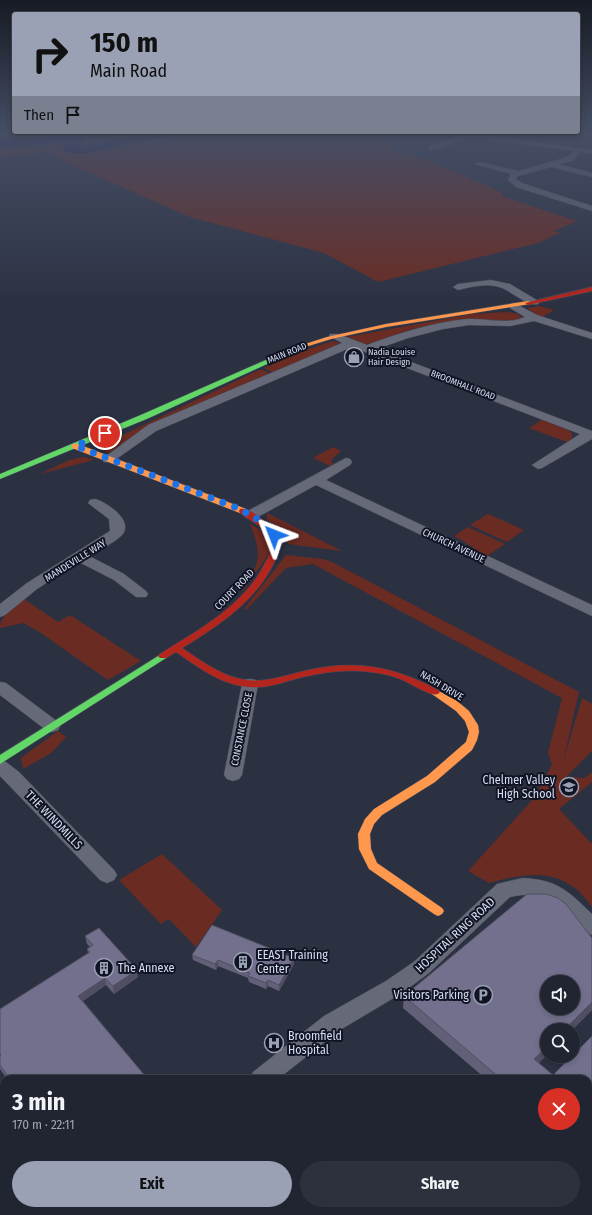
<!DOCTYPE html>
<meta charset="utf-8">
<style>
:root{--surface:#212532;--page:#2d313e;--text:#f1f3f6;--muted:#a2a5ac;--line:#3e424d;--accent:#9aa1b4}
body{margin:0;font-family:"Fira Sans Condensed",sans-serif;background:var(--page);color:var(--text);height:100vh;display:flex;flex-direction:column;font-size:15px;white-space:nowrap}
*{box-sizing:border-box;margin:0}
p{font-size:13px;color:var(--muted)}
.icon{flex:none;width:22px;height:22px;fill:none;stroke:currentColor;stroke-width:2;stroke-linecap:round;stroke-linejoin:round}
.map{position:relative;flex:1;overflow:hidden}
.panel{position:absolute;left:0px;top:1075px;width:592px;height:140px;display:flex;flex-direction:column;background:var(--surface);border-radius:12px 12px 0 0;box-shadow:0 2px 6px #0003,0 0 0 1px var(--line)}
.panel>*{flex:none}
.hud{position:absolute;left:12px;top:12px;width:568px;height:122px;border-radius:4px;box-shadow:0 2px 6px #0003,0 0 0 1px var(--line);background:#9aa1b4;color:#111;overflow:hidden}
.tools{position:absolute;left:540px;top:975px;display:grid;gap:8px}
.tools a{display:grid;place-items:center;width:40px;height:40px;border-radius:50%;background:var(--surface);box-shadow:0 2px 6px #0003,0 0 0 1px var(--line);font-size:20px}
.pin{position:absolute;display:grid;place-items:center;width:34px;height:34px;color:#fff;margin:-17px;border:2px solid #fff;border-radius:50%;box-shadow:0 1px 4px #0007}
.me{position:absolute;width:44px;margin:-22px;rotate:315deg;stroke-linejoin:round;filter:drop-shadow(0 0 3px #0008)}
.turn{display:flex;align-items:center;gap:14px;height:84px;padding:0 12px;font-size:18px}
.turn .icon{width:52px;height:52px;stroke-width:2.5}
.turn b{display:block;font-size:28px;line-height:34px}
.then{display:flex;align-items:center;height:38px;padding:0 12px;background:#0003;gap:8px;font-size:15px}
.round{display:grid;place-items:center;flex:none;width:42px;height:42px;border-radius:21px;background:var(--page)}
.overview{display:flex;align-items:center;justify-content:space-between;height:68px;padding:0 12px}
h1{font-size:24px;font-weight:700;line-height:30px}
.button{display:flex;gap:8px;margin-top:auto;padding:8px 12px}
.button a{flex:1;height:46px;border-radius:24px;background:var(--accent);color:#111;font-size:16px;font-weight:700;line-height:46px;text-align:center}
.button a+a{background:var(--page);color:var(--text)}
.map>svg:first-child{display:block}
</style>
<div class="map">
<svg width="592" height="1215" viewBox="0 0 592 1215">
<rect width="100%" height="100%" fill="#2c3142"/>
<!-- green -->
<g fill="#6a2b22">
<polygon points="0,132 405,132 391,140 400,142 388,149 428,160 501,192 504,197 577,221 554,231 560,233 538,243 378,282 324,253 190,217 67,163 47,152 0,158"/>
<polygon points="539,306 554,310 541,318 528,309 529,308"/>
<path d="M 508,312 L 518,314 L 523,319 C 509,322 494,320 480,320 C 458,321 434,324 413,329 C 394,333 363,355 347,337 L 472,314 Z"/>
<polygon points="333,341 342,344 274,373 264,368 296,353"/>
<path d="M 259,370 L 263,370 L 272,374 L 119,446 C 114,451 108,456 102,449 L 102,447 L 108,442 Z"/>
<polygon points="543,419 568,430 572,433 572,438 567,442 529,428"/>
<polygon points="333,447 341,451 331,460 333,464 331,466 313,458"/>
<polygon points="84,457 94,460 40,474 69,460"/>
<polygon points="267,513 342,551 288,544 281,531 267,520"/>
<polygon points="488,514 524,530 507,542 470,525"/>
<path d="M 250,524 L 271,536 L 270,552 L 239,597 C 257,564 265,561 250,524 Z"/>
<path d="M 468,527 L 505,544 L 487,556 C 475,550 466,542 454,536 Z"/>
<path d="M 286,555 L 323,559 L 332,562 L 579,692 L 563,762 L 582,698 L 592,704 L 592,751 L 566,777 L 585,778 L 592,772 L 592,782 L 559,809 L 592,844 L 592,907 C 587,901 582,893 575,888 C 549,868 518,875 489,883 L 468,871 L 534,798 L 552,765 L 548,753 L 562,698 L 313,564 L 286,568 L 246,610 L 244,609 Z"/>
<path d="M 24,599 L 58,622 L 70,615 L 141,661 L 108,680 L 38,631 L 23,623 L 0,628 C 0,616 15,606 24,599 Z"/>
<polygon points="58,731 66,737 51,753 23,769 21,758"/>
<polygon points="162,854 222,910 196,947 169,919 161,924 119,880"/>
</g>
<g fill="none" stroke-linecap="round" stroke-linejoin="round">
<!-- river -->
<polygon fill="#100e51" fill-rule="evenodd" points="150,132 175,132 169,136 82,154 64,152 62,149 69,143 0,148 0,140 74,135 83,137 85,140 80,146 82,146"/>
<!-- street casing -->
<g stroke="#494d5c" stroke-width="1">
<g id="street">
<polygon points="447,132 468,132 592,150 592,154 580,152 573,161 559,164 592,173 592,177 551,167 522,175 517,176 516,179 522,183 592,206 592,211 516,187 508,180 511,174 475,164 479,162 519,171 567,157 573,151 469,137 435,150 429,150 429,146 460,136"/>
<path d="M 491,280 L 510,284 L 540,302 L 538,304 C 528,307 510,290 499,287 C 486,283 471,287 458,290 L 453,287 L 458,284 Z"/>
<path d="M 514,303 L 537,315 L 592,333 L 592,339 L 534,321 L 510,326 L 469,325 L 443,329 L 408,338 L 377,349 L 592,431 L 592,439 L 542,468 L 538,469 L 532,465 L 580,434 L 352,347 L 156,431 L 112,462 L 104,462 L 102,459 L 148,425 L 342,343 L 329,336 L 330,334 L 338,334 L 367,345 C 400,333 433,322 468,319 C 486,318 508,325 525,317 L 510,308 L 509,306 L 510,304 Z"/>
<polygon points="346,458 350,459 352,462 350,465 326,480 592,605 592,616 316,485 256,518 246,518 244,515 246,512"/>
<path d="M 95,499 C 107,502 136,522 121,536 C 112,544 99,550 89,556 L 124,574 L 146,591 L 148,594 L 146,597 L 136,597 L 114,580 L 79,562 L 37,589 L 5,615 L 0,617 L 0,604 L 27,583 L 110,531 L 109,519 L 88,503 L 90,500 Z"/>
<polygon points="250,679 256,680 258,684 242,775 239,779 233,781 227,779 224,775 242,684 244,680"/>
<polygon points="0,682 6,683 58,722 60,726 58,730 52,732 46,730 0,695"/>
<polygon points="0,760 6,762 19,772 114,870 117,875 114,880 107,883 100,880 0,776"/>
<path d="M 523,878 C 558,880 568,891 592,914 L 592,935 C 583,932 579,927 572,920 C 552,899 541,890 510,897 L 429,973 L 402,993 L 340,1030 L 278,1079 L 250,1079 L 253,1072 L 324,1016 L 386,981 L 415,961 L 497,884 Z"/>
<polygon points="101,1211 152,1211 150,1215 99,1215"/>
</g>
</g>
<!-- fast casing -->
<g stroke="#494d5c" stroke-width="1">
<g id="fast">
<polygon points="302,344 305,346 304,347 149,418 0,479 0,474 143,414"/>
<polygon points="163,653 168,656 166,658 0,764 0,755"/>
</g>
</g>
<!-- slow casing -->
<g stroke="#494d5c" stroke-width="1">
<g id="slow">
<polygon points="528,301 530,302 530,304 386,327 331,339 302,348 299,346 327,337 386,324"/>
<polygon points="72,444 78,444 246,509 247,511 243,513 240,513 72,448"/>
<polygon points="435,689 457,701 469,711 478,725 479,732 477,740 472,750 435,782 382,815 374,824 370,834 371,849 377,863 442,908 444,911 442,914 438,916 434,914 369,869 359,849 358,834 365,819 374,809 427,776 466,742 469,732 465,721 456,711 432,694 430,692"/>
</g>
</g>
<!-- jam casing -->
<g stroke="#494d5c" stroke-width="1">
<g id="jam">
<polygon points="592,287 592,291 528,305 525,303"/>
<path d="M 240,509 C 249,507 263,520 269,525 C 284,538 281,547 274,563 C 255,602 218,626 182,648 C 200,660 220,675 241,679 C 263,684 283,676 304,671 C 355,659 393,666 438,690 L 440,692 L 438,694 C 430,697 409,682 400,679 C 390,675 380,673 370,672 C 347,669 325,672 303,677 C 286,681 268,689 249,687 C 221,685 198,667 176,652 L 166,658 L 160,658 L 158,656 L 160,654 C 198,630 244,606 265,563 C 269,556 273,549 272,540 L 262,528 L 240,513 L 239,511 Z"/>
</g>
</g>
<!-- street -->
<use href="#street" fill="#666a78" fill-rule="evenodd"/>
<!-- fast -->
<use href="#fast" fill="#63d668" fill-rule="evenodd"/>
<!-- slow -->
<use href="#slow" fill="#ff974d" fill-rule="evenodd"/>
<!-- jam -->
<use href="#jam" fill="#b3261e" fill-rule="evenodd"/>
</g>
<!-- wall -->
<g fill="#626078">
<polygon points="85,936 138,977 114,994 106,985 83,1001 146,1077 146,1079 7,1079 0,1069 0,1009 88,953 87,949 90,947 87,944"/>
<polygon points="592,938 592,1010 572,1030 547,1030 539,1063 553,1075 592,1036 592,1170 588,1167 588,1079 486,1079 403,1008 404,996"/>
<polygon points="192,955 294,964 279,991 268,986 266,989 249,982 248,978 218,966 216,970 193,960"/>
<polygon points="404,1211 588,1211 592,1215 400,1215"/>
</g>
<!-- shaded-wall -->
<g fill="#504e62">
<polygon points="294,958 294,964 279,991 279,985"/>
<polygon points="218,960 218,966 216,970 215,964"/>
<polygon points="137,970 138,977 114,994 113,986"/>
<polygon points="105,978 106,985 80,1003 78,996"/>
<polygon points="268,980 268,986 266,989 266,983"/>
<polygon points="592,1002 592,1010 572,1030 564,1030"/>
<polygon points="547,1047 547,1055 532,1070 534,1059"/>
<polygon points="522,1211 525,1211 524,1215 518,1215"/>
</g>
<!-- building -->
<g fill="#72708c" stroke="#504e62" fill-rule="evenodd">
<path d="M 527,894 L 546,894 L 558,898 L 566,904 L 592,938 L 592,1002 L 564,1030 L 547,1030 L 547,1047 L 534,1059 L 553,1075 L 572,1056 L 573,1056 L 573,1055 L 592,1036 L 592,1156 L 588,1153 L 588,1079 L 501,1079 L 404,996 ZM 547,982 L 573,982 L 573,1008 L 547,1008 Z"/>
<polygon points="212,925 294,958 279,985 268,980 266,983 248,976 250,973 218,960 215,964 192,955"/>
<polygon points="99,928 137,970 113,986 105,978 78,996 146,1077 143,1079 10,1079 0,1065 0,1056 1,1055 0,1054 0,1009 90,952 87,949 93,945 85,936"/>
<polygon points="588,1184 592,1187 592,1215 535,1215 531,1211 588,1211"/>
<polygon points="332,1211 359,1211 363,1215 327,1215"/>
<polygon points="404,1211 522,1211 518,1215 400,1215"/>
</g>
<!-- sky -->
<linearGradient id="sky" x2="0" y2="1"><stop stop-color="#181b24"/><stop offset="0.44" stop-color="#454e65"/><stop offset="1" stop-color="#454e65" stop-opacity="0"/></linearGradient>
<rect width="592" height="303" fill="url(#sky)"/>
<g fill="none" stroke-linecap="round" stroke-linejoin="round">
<!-- route -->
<polyline stroke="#1a73e8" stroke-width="7" stroke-dasharray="0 12.6" points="105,433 76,446 240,509 262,522 274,535"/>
</g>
<!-- icons -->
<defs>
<g id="shop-ring" transform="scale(1)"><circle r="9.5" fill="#111423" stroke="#9aa1b4" stroke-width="1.5"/><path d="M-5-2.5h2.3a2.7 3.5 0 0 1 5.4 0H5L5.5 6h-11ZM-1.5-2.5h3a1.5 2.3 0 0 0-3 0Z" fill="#9aa1b4"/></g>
<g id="school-ring" transform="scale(1)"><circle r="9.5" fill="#111423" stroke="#9aa1b4" stroke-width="1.5"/><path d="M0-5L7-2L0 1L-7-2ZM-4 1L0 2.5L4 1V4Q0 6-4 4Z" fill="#9aa1b4"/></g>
<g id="building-ring" transform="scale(1)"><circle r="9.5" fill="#111423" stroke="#9aa1b4" stroke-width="1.5"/><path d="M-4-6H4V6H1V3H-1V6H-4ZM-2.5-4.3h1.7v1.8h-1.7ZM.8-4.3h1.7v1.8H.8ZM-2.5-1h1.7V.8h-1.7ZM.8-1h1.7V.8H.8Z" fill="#9aa1b4"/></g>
<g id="parking-ring" transform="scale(1)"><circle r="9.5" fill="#111423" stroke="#9aa1b4" stroke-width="1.5"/><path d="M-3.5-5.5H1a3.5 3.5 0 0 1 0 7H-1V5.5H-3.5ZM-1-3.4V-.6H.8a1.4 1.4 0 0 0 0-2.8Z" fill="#9aa1b4"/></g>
<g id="hospital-ring" transform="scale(1)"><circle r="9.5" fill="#111423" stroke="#9aa1b4" stroke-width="1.5"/><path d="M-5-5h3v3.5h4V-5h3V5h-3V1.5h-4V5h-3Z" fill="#9aa1b4"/></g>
</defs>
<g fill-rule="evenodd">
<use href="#shop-ring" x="354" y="357"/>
<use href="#school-ring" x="569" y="787"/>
<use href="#building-ring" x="243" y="962"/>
<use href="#building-ring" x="104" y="968"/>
<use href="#parking-ring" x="483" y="995"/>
<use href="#hospital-ring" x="274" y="1043"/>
</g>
<g text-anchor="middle" stroke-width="4" stroke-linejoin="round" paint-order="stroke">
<!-- far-poi labels -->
<g font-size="9" fill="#d6ddf2" stroke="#111423" text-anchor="start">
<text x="368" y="355">Nadia Louise<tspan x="368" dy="10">Hair Design</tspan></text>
</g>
<!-- far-street labels -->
<g font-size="9" fill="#d6ddf2" stroke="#111423">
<text transform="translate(287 353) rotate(-22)" y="3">MAIN ROAD</text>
<text transform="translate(463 385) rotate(21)" y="3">BROOMHALL ROAD</text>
</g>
<!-- street labels -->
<g font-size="10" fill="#d6ddf2" stroke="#111423">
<text transform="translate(454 545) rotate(25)" y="4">CHURCH AVENUE</text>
<text transform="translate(75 560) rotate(-32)" y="4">MANDEVILLE WAY</text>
<text transform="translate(234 589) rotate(-46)" y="4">COURT ROAD</text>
<text transform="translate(442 685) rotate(31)" y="4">NASH DRIVE</text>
<text transform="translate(241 729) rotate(-79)" y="4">CONSTANCE CLOSE</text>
</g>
<!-- near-poi labels -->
<g font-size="12" fill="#d6ddf2" stroke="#111423" text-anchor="start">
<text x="555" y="784" text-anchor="end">Chelmer Valley<tspan x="555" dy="14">High School</tspan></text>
<text x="257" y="959">EEAST Training<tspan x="257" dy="14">Center</tspan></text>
<text x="118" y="972">The Annexe</text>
<text x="469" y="999" text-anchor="end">Visitors Parking</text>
<text x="288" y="1040">Broomfield<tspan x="288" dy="14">Hospital</tspan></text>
</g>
<!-- near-street labels -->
<g font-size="12" fill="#d6ddf2" stroke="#111423">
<text transform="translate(54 820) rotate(46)" y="4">THE WINDMILLS</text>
<text transform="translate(455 935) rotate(-43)" y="4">HOSPITAL RING ROAD</text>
</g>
</g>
</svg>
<div class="tools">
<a><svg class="icon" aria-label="sound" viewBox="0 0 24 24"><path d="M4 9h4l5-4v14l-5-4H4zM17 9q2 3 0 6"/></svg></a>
<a><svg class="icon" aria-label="search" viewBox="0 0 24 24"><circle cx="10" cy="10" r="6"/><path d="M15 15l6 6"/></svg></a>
</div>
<div class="pin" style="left:105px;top:433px;background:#d93025"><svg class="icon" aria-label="arrive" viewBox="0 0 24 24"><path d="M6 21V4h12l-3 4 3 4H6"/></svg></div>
<svg class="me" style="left:274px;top:535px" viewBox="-20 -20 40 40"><path d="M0-17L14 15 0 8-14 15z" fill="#1a73e8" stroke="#fff" stroke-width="4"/></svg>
<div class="hud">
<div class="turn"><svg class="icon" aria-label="right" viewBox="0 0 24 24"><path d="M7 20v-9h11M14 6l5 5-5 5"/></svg><div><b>150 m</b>Main Road</div></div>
<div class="then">Then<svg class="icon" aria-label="arrive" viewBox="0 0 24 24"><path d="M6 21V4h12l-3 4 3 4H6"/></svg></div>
</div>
<section class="panel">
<div class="overview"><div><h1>3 min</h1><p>170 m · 22:11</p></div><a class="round" style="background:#d93025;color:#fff"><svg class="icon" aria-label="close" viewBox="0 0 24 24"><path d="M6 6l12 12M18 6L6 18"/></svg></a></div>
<div class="button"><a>Exit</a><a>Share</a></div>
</section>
</div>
